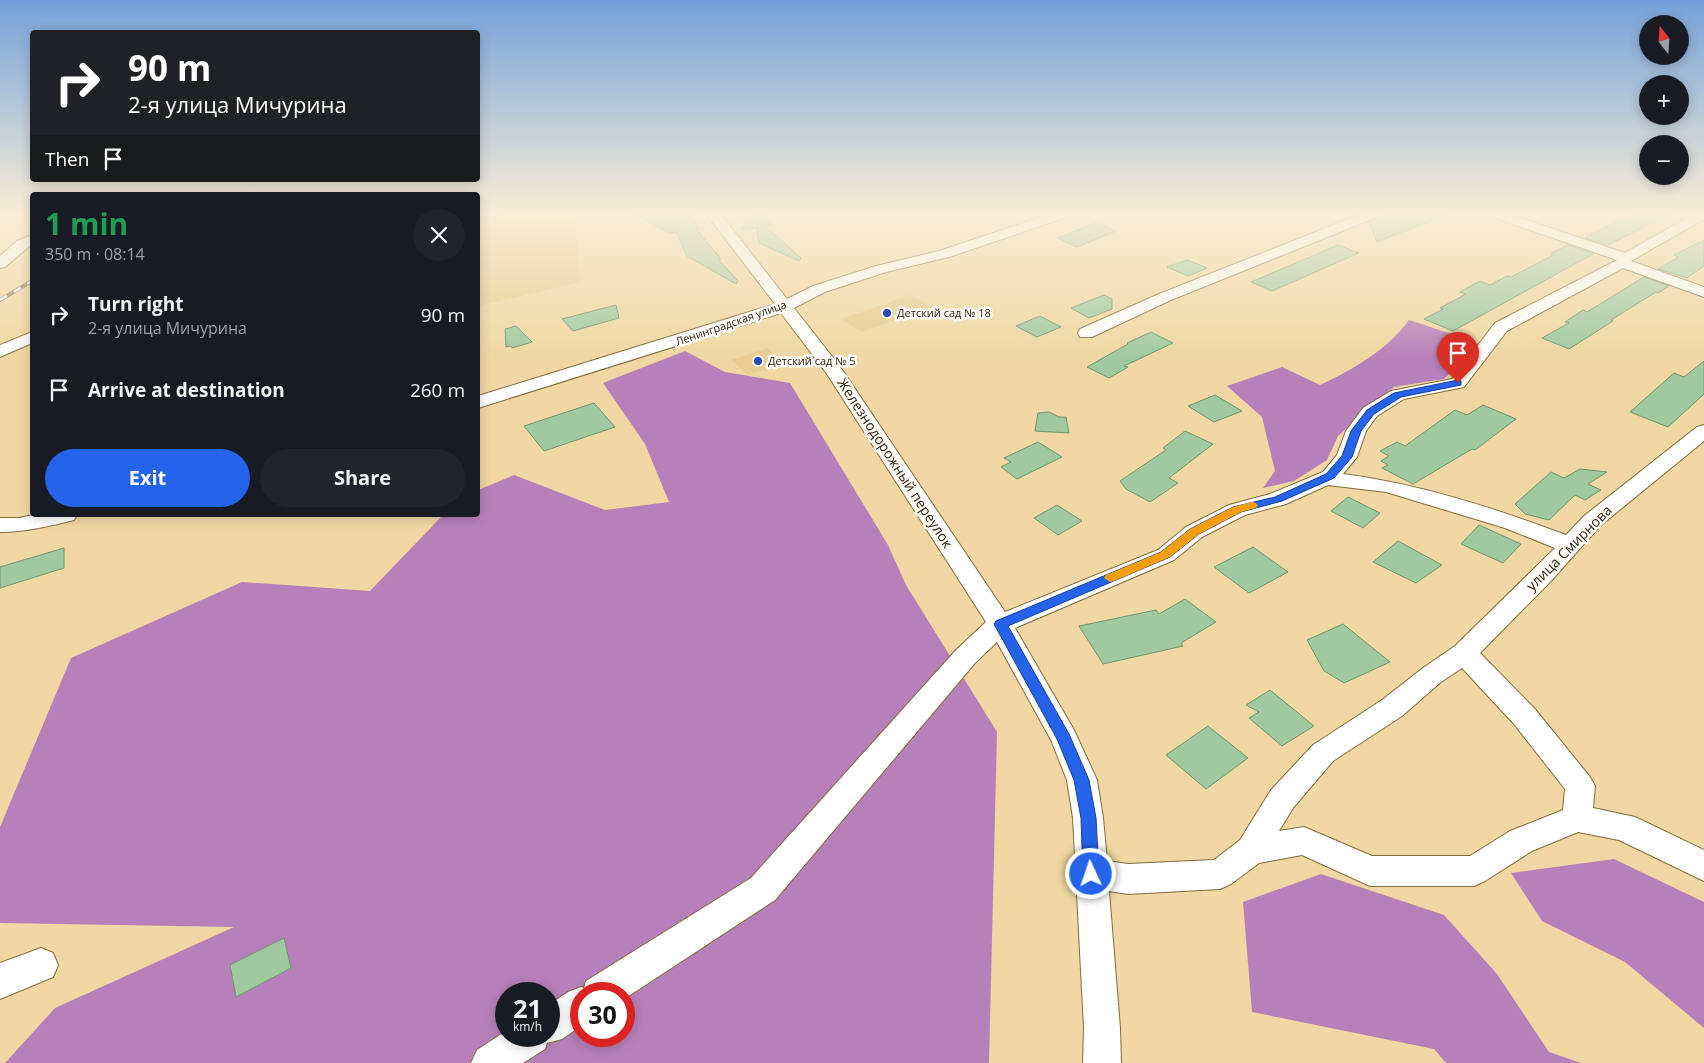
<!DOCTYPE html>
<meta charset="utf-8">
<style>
:root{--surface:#171b24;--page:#20242c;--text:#f1f3f6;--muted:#9ea1a6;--accent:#2563eb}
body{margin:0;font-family:"Open Sans",sans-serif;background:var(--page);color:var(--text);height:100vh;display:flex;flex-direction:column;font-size:19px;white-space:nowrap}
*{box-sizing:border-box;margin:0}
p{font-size:16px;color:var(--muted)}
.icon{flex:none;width:28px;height:28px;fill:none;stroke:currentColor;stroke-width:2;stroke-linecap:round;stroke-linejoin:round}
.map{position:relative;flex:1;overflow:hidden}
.panel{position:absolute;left:30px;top:192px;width:450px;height:325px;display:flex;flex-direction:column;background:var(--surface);border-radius:5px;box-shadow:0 2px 12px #0003}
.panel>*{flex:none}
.top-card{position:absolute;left:30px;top:30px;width:450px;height:152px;border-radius:5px;box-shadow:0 2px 12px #0003;background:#202124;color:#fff;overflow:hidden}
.needle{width:32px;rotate:343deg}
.fabs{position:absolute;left:1639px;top:15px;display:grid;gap:10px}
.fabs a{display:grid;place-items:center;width:50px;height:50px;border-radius:50%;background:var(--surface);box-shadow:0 2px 12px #0003;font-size:25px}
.speed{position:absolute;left:495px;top:982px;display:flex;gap:10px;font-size:25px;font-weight:700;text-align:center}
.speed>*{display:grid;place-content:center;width:65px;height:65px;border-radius:50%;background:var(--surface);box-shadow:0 2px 12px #0003;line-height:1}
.speed small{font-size:12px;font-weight:400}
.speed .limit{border:8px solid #d22;background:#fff;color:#111}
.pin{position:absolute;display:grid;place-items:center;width:42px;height:42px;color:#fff;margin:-51px -21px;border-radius:50% 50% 50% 0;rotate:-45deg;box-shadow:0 0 5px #0007}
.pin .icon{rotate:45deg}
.me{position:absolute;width:55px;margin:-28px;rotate:357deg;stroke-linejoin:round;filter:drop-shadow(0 0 4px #0008)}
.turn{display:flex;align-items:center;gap:18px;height:105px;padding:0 15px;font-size:22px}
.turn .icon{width:65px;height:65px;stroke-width:2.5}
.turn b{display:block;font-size:35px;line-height:42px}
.then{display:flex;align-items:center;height:48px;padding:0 15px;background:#0003;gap:10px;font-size:19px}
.round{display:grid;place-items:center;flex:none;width:52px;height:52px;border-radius:26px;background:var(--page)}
.head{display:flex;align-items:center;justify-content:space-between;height:85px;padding:0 15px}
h1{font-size:30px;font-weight:700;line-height:38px;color:#1e9e55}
.cta{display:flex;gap:10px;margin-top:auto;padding:10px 15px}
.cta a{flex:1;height:58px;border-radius:30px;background:var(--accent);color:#fff;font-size:20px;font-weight:700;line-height:58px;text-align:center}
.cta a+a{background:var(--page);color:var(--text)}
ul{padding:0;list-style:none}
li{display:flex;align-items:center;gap:15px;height:75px;padding:0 15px}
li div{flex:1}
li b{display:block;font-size:19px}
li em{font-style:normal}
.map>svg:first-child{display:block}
</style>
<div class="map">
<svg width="1704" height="1063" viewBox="0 0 1704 1063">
<rect width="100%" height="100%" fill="#f0d7a3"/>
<!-- built -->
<g fill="#e9cc91">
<polygon points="538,213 575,215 580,282 478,306 478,216"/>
<polygon points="910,295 932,307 862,332 841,319"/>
<polygon points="767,348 786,362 748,375 731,360"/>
</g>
<!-- forest -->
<g fill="#b780ba" fill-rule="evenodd">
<path d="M 1409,320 L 1470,340 L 1470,353 L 1444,379 L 1394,387 L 1338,436 L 1327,460 L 1294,481 L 1263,488 L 1275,471 L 1262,417 L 1227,386 L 1282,367 L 1320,385 C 1354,369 1387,350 1409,320 Z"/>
<path d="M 685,351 L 725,372 L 790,383 L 888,545 L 906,585 L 997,732 L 989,1063 L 5,1063 L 55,1008 L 234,927 L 0,923 L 0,827 L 71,658 L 242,582 L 370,591 L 443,515 L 478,515 L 478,490 L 514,475 L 605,510 L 669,502 L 645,444 L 603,383 ZM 506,994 L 549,994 L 549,1036 L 506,1036 ZM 581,994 L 624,994 L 624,1036 L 581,1036 Z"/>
<polygon points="1614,859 1704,902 1704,1028 1625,962 1542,921 1511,873"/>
<polygon points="1321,874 1444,915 1497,974 1549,1052 1581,1063 1446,1063 1434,1049 1252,1012 1243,902"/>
</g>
<!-- building -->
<g fill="#a0c9a0" stroke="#6e966f">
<polygon points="633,212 688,212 700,229 696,229 721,259 719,260 738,281 736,284 687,256 676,232 669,233"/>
<polygon points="752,212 760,212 773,225 765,226 801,258 799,261 759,243 757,228 741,230"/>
<polygon points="1386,212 1453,212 1377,242 1369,222 1383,217"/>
<polygon points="1640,212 1674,212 1608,245 1585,238 1620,220 1624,221"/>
<polygon points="1096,223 1116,231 1077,247 1058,238"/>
<polygon points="1704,240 1704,266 1687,278 1658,269 1679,257 1674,255"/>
<polygon points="1338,245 1359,253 1272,291 1251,282"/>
<polygon points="1568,245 1593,254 1453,331 1424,319 1443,309 1440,308 1466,294 1460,292 1480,281 1490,285 1507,276 1511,277 1555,254 1551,253"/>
<polygon points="1187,260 1190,261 1207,268 1188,276 1167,267"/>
<polygon points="1644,277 1669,286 1658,293 1656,292 1611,320 1613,321 1569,349 1542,338 1569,323 1565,322 1583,310 1587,312"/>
<polygon points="1104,295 1112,299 1112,309 1089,318 1071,308"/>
<polygon points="616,305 619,318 573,331 562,319"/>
<polygon points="1040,316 1061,327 1037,337 1016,326"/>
<polygon points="516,326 532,342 512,348 511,346 506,347 505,329"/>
<polygon points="1151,332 1173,343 1124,366 1128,367 1109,378 1087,367 1128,344 1127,343"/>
<polygon points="1704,361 1704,394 1668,427 1630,412 1674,373 1684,377"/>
<polygon points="1215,395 1242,411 1214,422 1188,406"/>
<polygon points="594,403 615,427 544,451 524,426"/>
<polygon points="1483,405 1516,419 1475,450 1472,449 1413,484 1382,468 1388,465 1381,461 1389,456 1380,451 1397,442 1405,446 1455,410 1467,415"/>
<polygon points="1049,412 1059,417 1066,417 1069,433 1035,431 1038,413"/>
<polygon points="1185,431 1213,444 1169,478 1178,483 1150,502 1126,489 1120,481 1166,450 1163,448"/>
<polygon points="1038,442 1062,457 1017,479 1001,467 1011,462 1004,458"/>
<polygon points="1580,469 1607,472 1588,484 1601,490 1585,500 1575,495 1549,520 1525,514 1515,504 1551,472 1564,478"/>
<polygon points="1348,497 1380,513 1363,528 1331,511"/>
<polygon points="1057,505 1082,521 1058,535 1034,518"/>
<polygon points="1479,525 1521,544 1503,563 1461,544"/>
<polygon points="1398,541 1442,565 1416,583 1373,562"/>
<polygon points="1253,547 1288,572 1249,593 1214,567"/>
<polygon points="64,548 64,568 0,588 0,567"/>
<polygon points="1185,599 1216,622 1181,643 1183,646 1103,664 1079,626 1156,610 1159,614"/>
<polygon points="1343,624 1390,662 1344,683 1324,671 1307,640"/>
<polygon points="1270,690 1314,726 1282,746 1249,718 1259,712 1246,705"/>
<polygon points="1208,726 1248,758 1206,789 1166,755"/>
<polygon points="284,938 291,968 236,997 230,965"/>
</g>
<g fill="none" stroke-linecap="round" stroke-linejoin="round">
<!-- minor casing -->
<g stroke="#816b3a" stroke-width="2">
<g id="minor">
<polygon points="478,212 502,212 495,216 478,217"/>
<path d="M 705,212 L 719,212 L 787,299 L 813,286 L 876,266 L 939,251 L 1056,212 L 1074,212 L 1073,215 L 949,257 L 886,272 L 825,292 L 794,308 L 841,368 L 1005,612 L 1158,550 L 1186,527 L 1229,505 L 1270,494 L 1323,472 L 1337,455 L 1346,431 L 1363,408 L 1391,391 L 1452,379 L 1495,323 L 1617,260 L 1486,215 L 1485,212 L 1503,212 L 1625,253 L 1697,212 L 1704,212 L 1704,219 L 1631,261 L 1704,287 L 1704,297 L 1623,268 L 1507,331 L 1464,387 L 1404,399 L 1377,416 L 1366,431 L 1357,457 L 1343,474 C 1420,484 1494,508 1566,535 L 1584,516 L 1697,427 L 1704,425 L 1704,441 L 1600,526 L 1552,580 L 1480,653 L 1534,708 L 1590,777 L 1595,786 L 1593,808 L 1635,817 L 1704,850 L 1704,881 L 1619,840 L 1578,832 L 1532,851 L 1485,881 L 1474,886 L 1370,886 L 1302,855 L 1259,863 L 1231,884 L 1220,889 L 1128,894 L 1109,891 L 1120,1028 L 1121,1063 L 1083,1063 L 1084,1028 L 1073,818 L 1067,780 L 1051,740 L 997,642 L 975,663 L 775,900 L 624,999 L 624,994 L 581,994 L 581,1026 L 562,1039 L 547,1043 L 545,1049 L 523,1063 L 471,1063 L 477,1050 L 506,1031 L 506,1036 L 549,1036 L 549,1005 L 568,992 L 581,987 L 584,988 L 586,981 L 751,878 L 957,649 L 986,622 L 827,374 L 781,313 L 478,408 L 478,396 L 775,304 ZM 1328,485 L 1386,492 L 1505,528 L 1555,548 L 1455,646 L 1423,668 L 1382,700 L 1313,745 L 1271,790 L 1240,840 L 1214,860 L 1128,864 L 1107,861 L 1103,818 L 1097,780 L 1074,730 L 1015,628 L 1174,560 L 1202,537 L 1245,515 L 1286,504 ZM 1462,668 L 1514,724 L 1565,789 L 1563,810 L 1510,831 L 1470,856 L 1372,856 L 1304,827 L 1279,831 L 1293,808 L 1333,761 L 1402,716 L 1441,682 Z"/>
<polygon points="1366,212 1384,212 1382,215 1171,300 1092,337 1080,337 1078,333 1080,329 1159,294"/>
<polygon points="32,235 32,244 5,267 0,268 0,256 17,241"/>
<polygon points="32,332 32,343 0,357 0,345"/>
<path d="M 33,515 L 77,515 L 74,520 C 50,526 25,532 0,532 L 0,518 L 19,518 Z"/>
<polygon points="41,948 53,953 58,965 53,977 0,999 0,963"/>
</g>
</g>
<!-- minor -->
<use href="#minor" fill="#fff" fill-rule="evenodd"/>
<!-- rail casing -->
<g stroke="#8a7a56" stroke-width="4">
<polyline id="rail" points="0,300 32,281"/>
</g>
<!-- rail -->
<use href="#rail" stroke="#fdfbf6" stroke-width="2.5" stroke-dasharray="8" stroke-linecap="butt"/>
</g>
<!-- sky -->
<linearGradient id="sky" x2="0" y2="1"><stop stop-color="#74a1da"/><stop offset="0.59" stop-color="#f8edd6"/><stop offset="1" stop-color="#f8edd6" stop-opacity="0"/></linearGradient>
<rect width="1704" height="360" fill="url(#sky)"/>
<!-- route -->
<polygon fill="#2563eb" stroke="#184099" points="1458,380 1461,381 1461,385 1401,397 1374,414 1361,431 1352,457 1334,478 1282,501 1241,512 1199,534 1170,557 1008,626 1069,734 1089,780 1096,818 1099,874 1097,879 1091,881 1086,879 1083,874 1081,818 1074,780 1057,739 994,624 996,621 1161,552 1190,529 1233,507 1275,497 1326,474 1342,456 1351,431 1367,410 1394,393"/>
<!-- slow -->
<polygon fill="#f59e0b" points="1252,502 1256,503 1258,506 1256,508 1241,512 1199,534 1170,557 1114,581 1110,582 1104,578 1106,575 1161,552 1190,529 1233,507"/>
<!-- markers -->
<g fill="#224ab9" stroke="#fdfbf6" stroke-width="2">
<circle cx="887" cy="313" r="5"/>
<circle cx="758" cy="361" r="5"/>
</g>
<g text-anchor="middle" stroke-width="5" stroke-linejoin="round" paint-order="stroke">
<!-- far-poi labels -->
<g font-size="11" fill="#2c230e" stroke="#fdfbf6" text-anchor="start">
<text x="897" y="317">Детский сад № 18</text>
<text x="768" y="365">Детский сад № 5</text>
</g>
<!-- far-street labels -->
<g font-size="11" fill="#2c230e" stroke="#fdfbf6">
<text transform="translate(731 323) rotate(-19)" y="4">Ленинградская улица</text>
</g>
<!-- street labels -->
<g font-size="14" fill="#2c230e" stroke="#fdfbf6">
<text transform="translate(895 463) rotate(57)" y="5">Железнодорожный переулок</text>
<text transform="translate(1569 548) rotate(-45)" y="5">улица Смирнова</text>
</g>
</g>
</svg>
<div class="fabs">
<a><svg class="needle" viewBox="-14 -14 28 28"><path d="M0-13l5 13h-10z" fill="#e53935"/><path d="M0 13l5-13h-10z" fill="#9ea1a6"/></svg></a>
<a>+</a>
<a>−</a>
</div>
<div class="speed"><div>21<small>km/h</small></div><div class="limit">30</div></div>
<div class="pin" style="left:1458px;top:383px;background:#d93025"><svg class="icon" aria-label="arrive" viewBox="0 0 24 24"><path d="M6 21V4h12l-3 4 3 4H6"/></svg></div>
<svg class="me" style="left:1091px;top:874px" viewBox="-20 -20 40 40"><circle r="17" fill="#2563eb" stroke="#fff" stroke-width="3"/><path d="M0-11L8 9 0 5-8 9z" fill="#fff"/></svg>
<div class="top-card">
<div class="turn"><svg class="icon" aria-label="right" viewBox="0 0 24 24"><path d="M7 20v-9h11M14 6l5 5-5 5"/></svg><div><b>90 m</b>2-я улица Мичурина</div></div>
<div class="then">Then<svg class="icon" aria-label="arrive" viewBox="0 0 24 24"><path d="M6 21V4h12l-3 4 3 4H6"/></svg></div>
</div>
<section class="panel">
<div class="head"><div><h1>1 min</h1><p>350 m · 08:14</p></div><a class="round"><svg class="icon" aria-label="close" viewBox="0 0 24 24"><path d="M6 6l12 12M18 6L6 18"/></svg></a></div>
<ul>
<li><svg class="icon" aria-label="right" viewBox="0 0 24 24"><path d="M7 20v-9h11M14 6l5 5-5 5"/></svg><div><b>Turn right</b><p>2-я улица Мичурина</p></div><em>90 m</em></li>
<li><svg class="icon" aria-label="arrive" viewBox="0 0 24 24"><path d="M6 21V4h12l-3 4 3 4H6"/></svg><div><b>Arrive at destination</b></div><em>260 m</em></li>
</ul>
<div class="cta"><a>Exit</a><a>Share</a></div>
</section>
</div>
